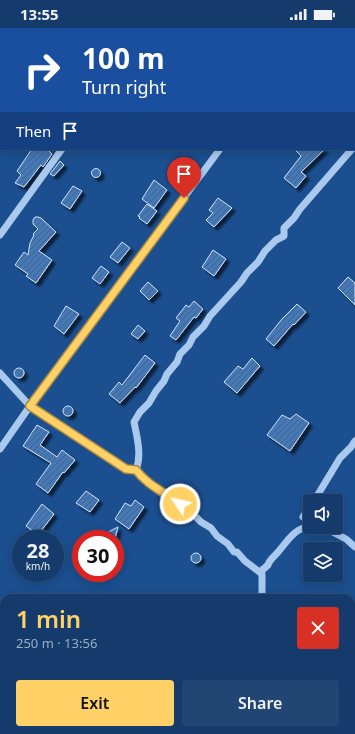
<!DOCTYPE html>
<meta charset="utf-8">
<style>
:root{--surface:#143b6b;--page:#214673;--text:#f1f3f6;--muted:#9dadc1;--line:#33557e;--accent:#ffd166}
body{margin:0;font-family:"Noto Sans",sans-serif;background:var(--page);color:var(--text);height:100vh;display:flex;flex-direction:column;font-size:15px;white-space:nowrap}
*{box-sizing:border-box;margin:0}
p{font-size:13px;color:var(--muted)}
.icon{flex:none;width:22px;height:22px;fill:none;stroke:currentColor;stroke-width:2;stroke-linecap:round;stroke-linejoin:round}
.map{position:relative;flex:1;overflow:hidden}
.side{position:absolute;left:0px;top:566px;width:355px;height:140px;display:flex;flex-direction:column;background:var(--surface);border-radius:12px 12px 0 0;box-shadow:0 2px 10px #0003,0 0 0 1px var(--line)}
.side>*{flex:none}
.banner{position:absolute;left:0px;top:0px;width:355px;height:122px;box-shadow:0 2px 10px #0003,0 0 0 1px var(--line);background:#1a4fa0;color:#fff;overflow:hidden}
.buttons{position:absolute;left:303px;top:466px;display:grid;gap:8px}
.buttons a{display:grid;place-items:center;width:40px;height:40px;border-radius:4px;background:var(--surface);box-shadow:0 2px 10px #0003,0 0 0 1px var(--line);font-size:20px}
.speed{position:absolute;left:12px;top:502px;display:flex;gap:8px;font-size:20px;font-weight:700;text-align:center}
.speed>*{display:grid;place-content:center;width:52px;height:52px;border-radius:50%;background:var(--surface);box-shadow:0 2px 10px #0003,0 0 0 1px var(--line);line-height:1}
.speed small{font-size:10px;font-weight:400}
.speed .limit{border:6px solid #d22;background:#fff;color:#111}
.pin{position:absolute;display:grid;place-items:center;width:34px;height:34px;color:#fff;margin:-41px -17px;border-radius:50% 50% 50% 0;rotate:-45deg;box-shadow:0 0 4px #0007}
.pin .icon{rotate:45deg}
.me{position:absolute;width:44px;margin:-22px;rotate:304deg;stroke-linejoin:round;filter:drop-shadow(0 0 3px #0008)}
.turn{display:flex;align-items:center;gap:14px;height:84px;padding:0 16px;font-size:18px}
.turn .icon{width:52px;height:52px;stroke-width:2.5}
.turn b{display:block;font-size:28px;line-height:34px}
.then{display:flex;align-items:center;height:38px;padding:0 16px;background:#0003;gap:8px;font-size:15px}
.round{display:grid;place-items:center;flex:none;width:42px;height:42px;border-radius:4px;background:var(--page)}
.head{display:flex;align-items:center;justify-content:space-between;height:68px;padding:0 16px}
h1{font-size:24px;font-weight:600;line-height:30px;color:var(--accent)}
.action{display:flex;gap:8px;margin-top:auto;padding:8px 16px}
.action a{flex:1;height:46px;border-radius:4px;background:var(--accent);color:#111;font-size:16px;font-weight:600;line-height:46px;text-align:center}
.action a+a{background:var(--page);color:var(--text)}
.status{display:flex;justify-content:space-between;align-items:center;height:28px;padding:0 20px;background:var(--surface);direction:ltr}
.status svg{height:11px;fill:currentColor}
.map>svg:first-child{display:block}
</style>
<div class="status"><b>13:55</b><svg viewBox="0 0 49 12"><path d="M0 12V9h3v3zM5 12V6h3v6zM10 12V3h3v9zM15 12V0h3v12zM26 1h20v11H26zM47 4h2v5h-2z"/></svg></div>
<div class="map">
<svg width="355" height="706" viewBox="0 0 355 706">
<defs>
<pattern id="building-hatch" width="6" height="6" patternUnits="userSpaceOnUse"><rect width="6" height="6" fill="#4478b7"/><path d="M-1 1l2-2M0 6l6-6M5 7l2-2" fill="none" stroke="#486282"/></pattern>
<filter id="shadow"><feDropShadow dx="3.5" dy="3.5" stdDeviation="1" flood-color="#0009"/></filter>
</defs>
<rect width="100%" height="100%" fill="#1b4f8f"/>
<!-- building -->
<g fill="url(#building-hatch)" stroke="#cfe3fa" filter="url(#shadow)">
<polygon points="32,121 47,121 52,126 43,139 41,137 24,159 15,155 21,147 17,143"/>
<polygon points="294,121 325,121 301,144 306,148 296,160 284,150 301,128"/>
<polygon points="60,133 64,137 54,148 50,146"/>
<circle cx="96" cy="145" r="4.5"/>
<polygon points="154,152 167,162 154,180 142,171"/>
<polygon points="73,158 82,163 70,181 61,175"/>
<polygon points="218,170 232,180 214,199 206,192 213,185 209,182"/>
<polygon points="147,176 157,183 147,196 139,190 140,189 138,188"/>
<polygon points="35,189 38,189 41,190 56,204 39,223 52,232 36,255 26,248 28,246 15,237 24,224 28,227 30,215 34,207 33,206 38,201 33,196 33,192"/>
<polygon points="122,214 130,220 118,235 110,229"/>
<polygon points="213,222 226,231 214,248 202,239"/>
<polygon points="101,238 109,244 100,256 92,250"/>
<polygon points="348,249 355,255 355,277 338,260"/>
<polygon points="148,254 158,263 149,272 140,263"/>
<polygon points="194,273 203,281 196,290 194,289 176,312 170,308 180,293 176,290 186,277 189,279"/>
<polygon points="297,276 306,284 294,297 293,296 274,318 266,311 282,291"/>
<polygon points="66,278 79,286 64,306 54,298"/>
<polygon points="138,297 145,303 138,311 131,306"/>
<polygon points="145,327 155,335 136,360 135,359 120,375 109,366 119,354 122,357"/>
<polygon points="252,330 260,338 237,365 224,354 238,338 243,341"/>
<circle cx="19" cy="345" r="5"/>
<circle cx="68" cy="383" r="5"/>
<polygon points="296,386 309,395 290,423 267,407 282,387 290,391"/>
<polygon points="37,397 49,404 40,417 57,429 62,422 75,432 64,445 63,444 48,465 36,456 51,435 23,418"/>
<polygon points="86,463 99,472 90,484 76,475"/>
<polygon points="135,472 144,479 129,501 115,491 125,475 131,478"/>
<polygon points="42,476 54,486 38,507 26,498"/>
<polygon points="118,499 115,511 105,511 108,504"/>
<circle cx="196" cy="530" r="5"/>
</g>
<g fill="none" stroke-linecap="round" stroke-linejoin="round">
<!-- minor -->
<g stroke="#a9c9ee" stroke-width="7">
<polyline points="52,1 52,0"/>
<polyline points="150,1 151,0"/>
<polyline points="308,1 309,0"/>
<polyline points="0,71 1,69"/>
<polyline points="220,121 30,378 126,441 136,442 150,457 161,465 167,466 189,482 201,494 211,500 217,508 228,516 234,524 237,524 245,533 262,546 262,570"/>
<polyline points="0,207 62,121"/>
<polyline points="0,345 30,378 0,421"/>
<path d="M 136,442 C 142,427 137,409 134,394 L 140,384 L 149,375 L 156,363 L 164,353 L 167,346 L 177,334 L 180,326 L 189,317 L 193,309 L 204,298 L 210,288 L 241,254 L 247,245 L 258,234 L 265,223 L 276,212 L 284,208 L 284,200 L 294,190 L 300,181 L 352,121"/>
<polyline points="314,473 340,430 351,419 355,413"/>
<polyline points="303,489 310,478"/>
<polyline points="323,499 346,511 355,519"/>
<path d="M 260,544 L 268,537 C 269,532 274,529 278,524 C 286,515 296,498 310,499"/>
<polyline points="0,687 4,683"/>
<polyline points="189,706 189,702"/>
</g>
</g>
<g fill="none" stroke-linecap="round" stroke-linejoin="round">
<!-- route casing -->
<g stroke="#a68842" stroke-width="10">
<path id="route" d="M 180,476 C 165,464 148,458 136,442 L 126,441 L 30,378 L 184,170"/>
</g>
<!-- route -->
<use href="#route" stroke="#ffd166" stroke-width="7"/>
</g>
</svg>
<div class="buttons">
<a><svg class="icon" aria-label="sound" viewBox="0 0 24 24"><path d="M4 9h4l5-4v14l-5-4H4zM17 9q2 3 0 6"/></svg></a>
<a><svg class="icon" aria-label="layers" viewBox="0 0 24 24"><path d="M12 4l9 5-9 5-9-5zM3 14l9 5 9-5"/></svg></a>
</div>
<div class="speed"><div>28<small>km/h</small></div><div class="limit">30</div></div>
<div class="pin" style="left:184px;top:170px;background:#d93025"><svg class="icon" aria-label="arrive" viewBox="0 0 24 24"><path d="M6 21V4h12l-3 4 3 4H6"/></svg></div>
<svg class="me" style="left:180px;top:476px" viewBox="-20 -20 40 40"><circle r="17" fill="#ffd166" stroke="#fff" stroke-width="3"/><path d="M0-11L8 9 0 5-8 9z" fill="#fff"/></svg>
<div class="banner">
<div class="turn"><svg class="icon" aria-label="right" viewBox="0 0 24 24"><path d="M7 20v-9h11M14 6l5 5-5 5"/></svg><div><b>100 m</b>Turn right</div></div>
<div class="then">Then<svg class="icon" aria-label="arrive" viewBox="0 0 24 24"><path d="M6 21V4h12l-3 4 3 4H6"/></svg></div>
</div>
<section class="side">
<div class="head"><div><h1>1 min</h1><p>250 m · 13:56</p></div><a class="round" style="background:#d93025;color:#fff"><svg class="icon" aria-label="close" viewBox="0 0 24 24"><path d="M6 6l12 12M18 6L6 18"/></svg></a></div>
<div class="action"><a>Exit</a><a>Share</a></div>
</section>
</div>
